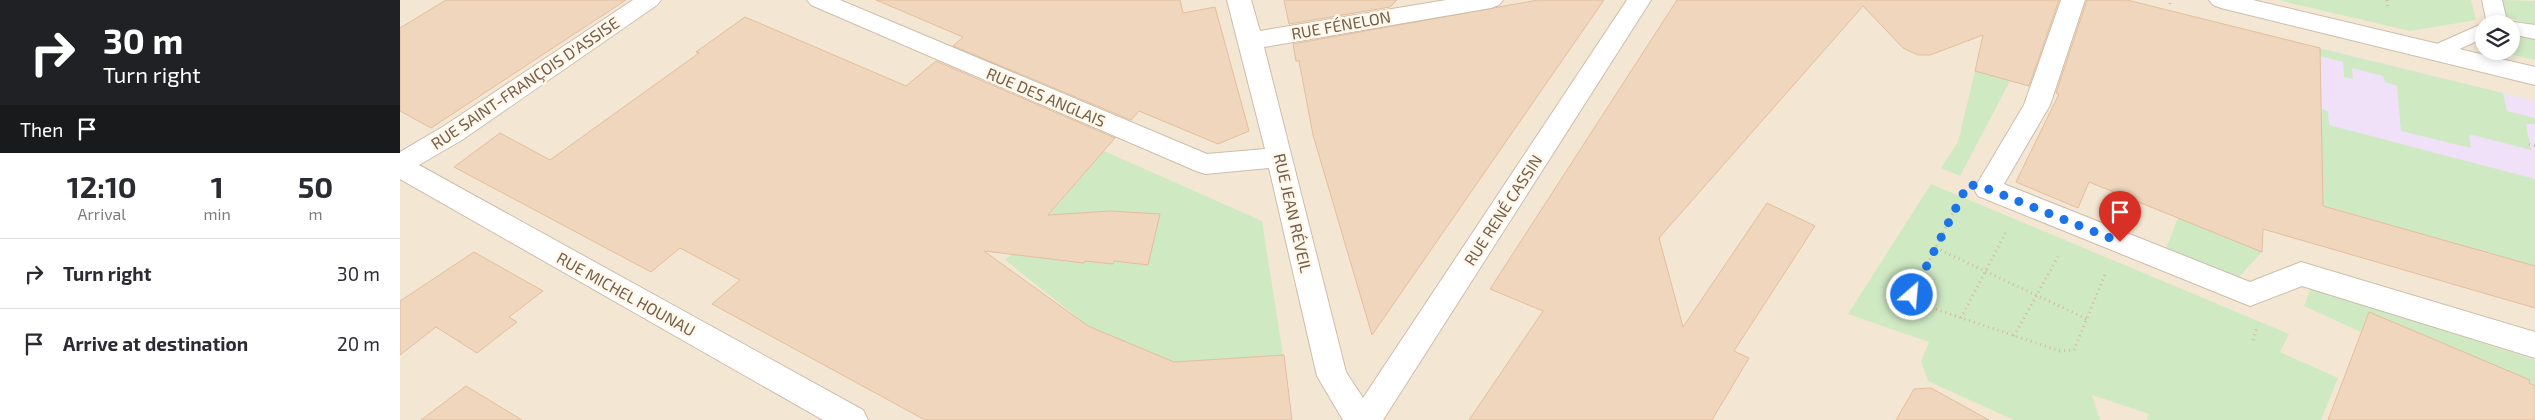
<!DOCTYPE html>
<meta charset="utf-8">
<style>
:root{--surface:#fff;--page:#f2f2f3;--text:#2b2b33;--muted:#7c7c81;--line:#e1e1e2}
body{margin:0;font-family:"Exo 2",sans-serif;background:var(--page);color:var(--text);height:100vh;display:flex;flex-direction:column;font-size:19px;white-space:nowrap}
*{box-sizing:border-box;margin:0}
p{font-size:16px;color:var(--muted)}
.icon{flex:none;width:28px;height:28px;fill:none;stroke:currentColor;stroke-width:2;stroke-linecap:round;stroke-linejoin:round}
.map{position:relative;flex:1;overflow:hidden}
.panel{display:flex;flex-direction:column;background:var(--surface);width:400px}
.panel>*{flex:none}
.banner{background:#202124;color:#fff;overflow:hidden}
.tools{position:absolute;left:2075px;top:15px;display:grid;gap:10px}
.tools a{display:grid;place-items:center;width:45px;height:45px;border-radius:50%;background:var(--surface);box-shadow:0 2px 8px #0003;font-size:25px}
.pin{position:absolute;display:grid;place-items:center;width:42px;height:42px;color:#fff;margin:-51px -21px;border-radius:50% 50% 50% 0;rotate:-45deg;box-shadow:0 0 5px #0007}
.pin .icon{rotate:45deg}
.me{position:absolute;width:55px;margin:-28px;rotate:27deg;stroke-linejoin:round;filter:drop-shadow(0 0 4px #0008)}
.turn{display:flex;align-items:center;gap:18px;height:105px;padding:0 20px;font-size:22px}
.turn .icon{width:65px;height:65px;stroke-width:2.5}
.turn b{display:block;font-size:35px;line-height:42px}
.then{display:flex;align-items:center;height:48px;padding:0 20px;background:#0003;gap:10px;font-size:19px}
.eta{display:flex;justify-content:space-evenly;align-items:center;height:85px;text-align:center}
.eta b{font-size:30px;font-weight:700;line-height:35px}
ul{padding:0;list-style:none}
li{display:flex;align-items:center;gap:15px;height:70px;padding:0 20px;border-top:1px solid var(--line)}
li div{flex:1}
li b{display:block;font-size:19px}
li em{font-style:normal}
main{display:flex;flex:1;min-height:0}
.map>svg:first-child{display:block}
</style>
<main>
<section class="panel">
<div class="banner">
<div class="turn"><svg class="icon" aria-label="right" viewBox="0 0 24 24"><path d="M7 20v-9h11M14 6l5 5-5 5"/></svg><div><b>30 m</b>Turn right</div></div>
<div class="then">Then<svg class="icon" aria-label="arrive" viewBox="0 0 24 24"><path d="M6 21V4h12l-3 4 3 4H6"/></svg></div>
</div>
<div class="eta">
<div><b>12:10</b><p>Arrival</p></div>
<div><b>1</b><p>min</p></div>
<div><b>50</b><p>m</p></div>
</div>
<ul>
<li><svg class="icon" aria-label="right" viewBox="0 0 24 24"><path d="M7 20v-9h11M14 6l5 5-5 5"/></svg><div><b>Turn right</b></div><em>30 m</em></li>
<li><svg class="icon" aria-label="arrive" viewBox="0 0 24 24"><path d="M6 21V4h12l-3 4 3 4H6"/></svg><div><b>Arrive at destination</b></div><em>20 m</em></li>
</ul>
</section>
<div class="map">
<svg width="2135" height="420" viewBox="0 0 2135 420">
<rect width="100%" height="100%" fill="#fcf5e4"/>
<!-- residential -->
<path fill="#f3e7d3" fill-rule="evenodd" d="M 0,0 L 2135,0 L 2135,420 L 0,420 ZM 2084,24 L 2111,24 L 2111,51 L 2084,51 Z"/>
<!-- education -->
<polygon fill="#f1e1f8" points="1885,39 2135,101 2135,308 1889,237"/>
<!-- green -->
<g fill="#cfe9c3">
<polygon points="1878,0 2071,0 2076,20 2010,31"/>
<polygon points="2102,0 2135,1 2135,25 2105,17"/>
<polygon points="2116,34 2135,39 2135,60 2096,51 2111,51 2111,35"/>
<polygon points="1919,48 2103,93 2107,111 2135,118 2135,124 2126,124 2131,150 2069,134 2071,148 2001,131 1997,86 1985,82 1983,76 1952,68 1953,79 1944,77 1943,62 1920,56"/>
<polygon points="1575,71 1610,81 1560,176 1541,168 1558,142"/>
<polygon points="1921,109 1928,111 1929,125 2135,179 2135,266 1921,206"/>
<polygon points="704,151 862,221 883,355 774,362 688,326 605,260 626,242"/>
<polygon points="1531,184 1889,334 1880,352 1938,378 1921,420 1747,420 1749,414 1692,395 1700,420 1614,420 1528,381 1521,362 1529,342 1448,314"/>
<polygon points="1778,218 1862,252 1837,279 1765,251"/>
<polygon points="1911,288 2135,360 2135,386 2129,383 2129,380 1969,312 1961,332 1904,306"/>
</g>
<!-- building -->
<g fill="#f0d6bc" stroke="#e3be9d">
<polygon points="46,0 226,0 31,128 0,111 0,28"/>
<polygon points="476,0 780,0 783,13 815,7 849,131 818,144 739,111 731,120 553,46 563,37"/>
<polygon points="884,0 997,0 990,7 889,24"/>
<polygon points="1138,0 1204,0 972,335 913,135 899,61 896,61 893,44"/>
<polygon points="1277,0 1659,0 1629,86 1575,71 1583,35 1530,55 1518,55 1503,48 1463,6 1259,238 1283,327 1367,203 1415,226 1334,351 1349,358 1312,420 1069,420 1143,311 1090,289"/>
<polygon points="1687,0 1727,0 1920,48 1923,206 2135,266 2135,308 1863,229 1862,252 1689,182 1678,208 1616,182 1659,94 1656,93"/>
<polygon points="345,17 506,86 536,61 715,138 648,215 710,211 760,214 748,265 714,261 713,264 685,261 684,263 584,251 688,326 774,362 884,355 892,420 525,420 312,304 340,280 280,248 251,272 54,167 100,133 150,160 299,53 296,52"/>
<polygon points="74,252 143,291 109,317 117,322 77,353 36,327 0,355 0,301"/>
<polygon points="1969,312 2130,380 2129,383 2135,386 2135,420 1928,420"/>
<polygon points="66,386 122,420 21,420"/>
<polygon points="1531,388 1589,420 1496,420 1514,389"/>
</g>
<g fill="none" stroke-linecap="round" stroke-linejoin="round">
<!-- lane casing -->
<g stroke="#cdbdab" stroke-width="2">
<g id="lane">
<polygon points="2082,0 2102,0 2107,21 2135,25 2135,39 2111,34 2111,24 2087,24"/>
<polygon points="2084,23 2086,24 2084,24 2084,38 2037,59 2030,57 2026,52 2030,47"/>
</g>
</g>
<!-- street casing -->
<g stroke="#cdbdab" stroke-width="2">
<g id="street">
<polygon points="233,0 261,0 257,5 62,140 19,165 463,410 468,420 423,420 0,179 0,152 44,126"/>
<polygon points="407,0 440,0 807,154 865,149 827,0 851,0 860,31 1046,0 1103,0 1099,5 1091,8 864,47 946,372 963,398 1227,0 1251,0 983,420 943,420 917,376 869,168 805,174 796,171 411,5"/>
<polygon points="1661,0 1685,0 1650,105 1604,184 1850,282 1901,262 2135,332 2135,358 1902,286 1850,306 1578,196 1574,189 1624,105"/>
<polygon points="1809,0 1853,0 2135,67 2135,85 1821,8 1813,5"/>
</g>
</g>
<!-- path -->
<g stroke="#d5b9a0" stroke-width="3" stroke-dasharray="1 4" stroke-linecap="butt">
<polyline points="1987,0 1988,9"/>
<polyline points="1770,4 1771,0"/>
<polyline points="2129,144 2135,146"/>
<polyline points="1557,205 1512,295 1517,303 1660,351 1674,350 1706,272"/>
<polyline points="1536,248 1687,319"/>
<polyline points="1561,318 1607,230"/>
<polyline points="1614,336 1660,253"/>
<polyline points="1853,340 1857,326"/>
</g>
<!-- lane -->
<use href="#lane" fill="#fff" fill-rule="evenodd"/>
<!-- street -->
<use href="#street" fill="#fff" fill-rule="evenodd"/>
</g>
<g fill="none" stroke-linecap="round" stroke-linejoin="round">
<!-- route -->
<polyline stroke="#1a73e8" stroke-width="9" stroke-dasharray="0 16.2" points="1512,295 1568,184 1588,189 1720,242"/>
</g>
<g text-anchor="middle" stroke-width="5" stroke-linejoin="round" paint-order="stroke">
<!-- street labels -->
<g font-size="16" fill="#745d4a" stroke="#fff8ea">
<text transform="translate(941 25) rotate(-10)" y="6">RUE FÉNELON</text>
<text transform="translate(125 83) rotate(-34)" y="6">RUE SAINT-FRANÇOIS D'ASSISE</text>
<text transform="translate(646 97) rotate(23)" y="6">RUE DES ANGLAIS</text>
<text transform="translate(1103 210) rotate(-57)" y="6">RUE RENÉ CASSIN</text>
<text transform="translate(893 213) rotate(77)" y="6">RUE JEAN RÉVEIL</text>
<text transform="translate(226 294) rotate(29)" y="6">RUE MICHEL HOUNAU</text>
</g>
</g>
</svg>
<div class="tools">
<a><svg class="icon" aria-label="layers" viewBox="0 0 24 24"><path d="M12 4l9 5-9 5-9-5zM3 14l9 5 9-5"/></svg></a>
</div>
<div class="pin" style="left:1720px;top:242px;background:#d93025"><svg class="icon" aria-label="arrive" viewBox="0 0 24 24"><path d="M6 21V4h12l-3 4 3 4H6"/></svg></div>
<svg class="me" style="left:1512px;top:295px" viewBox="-20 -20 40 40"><circle r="17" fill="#1a73e8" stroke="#fff" stroke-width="3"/><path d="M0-11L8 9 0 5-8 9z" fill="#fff"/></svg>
</div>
</main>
